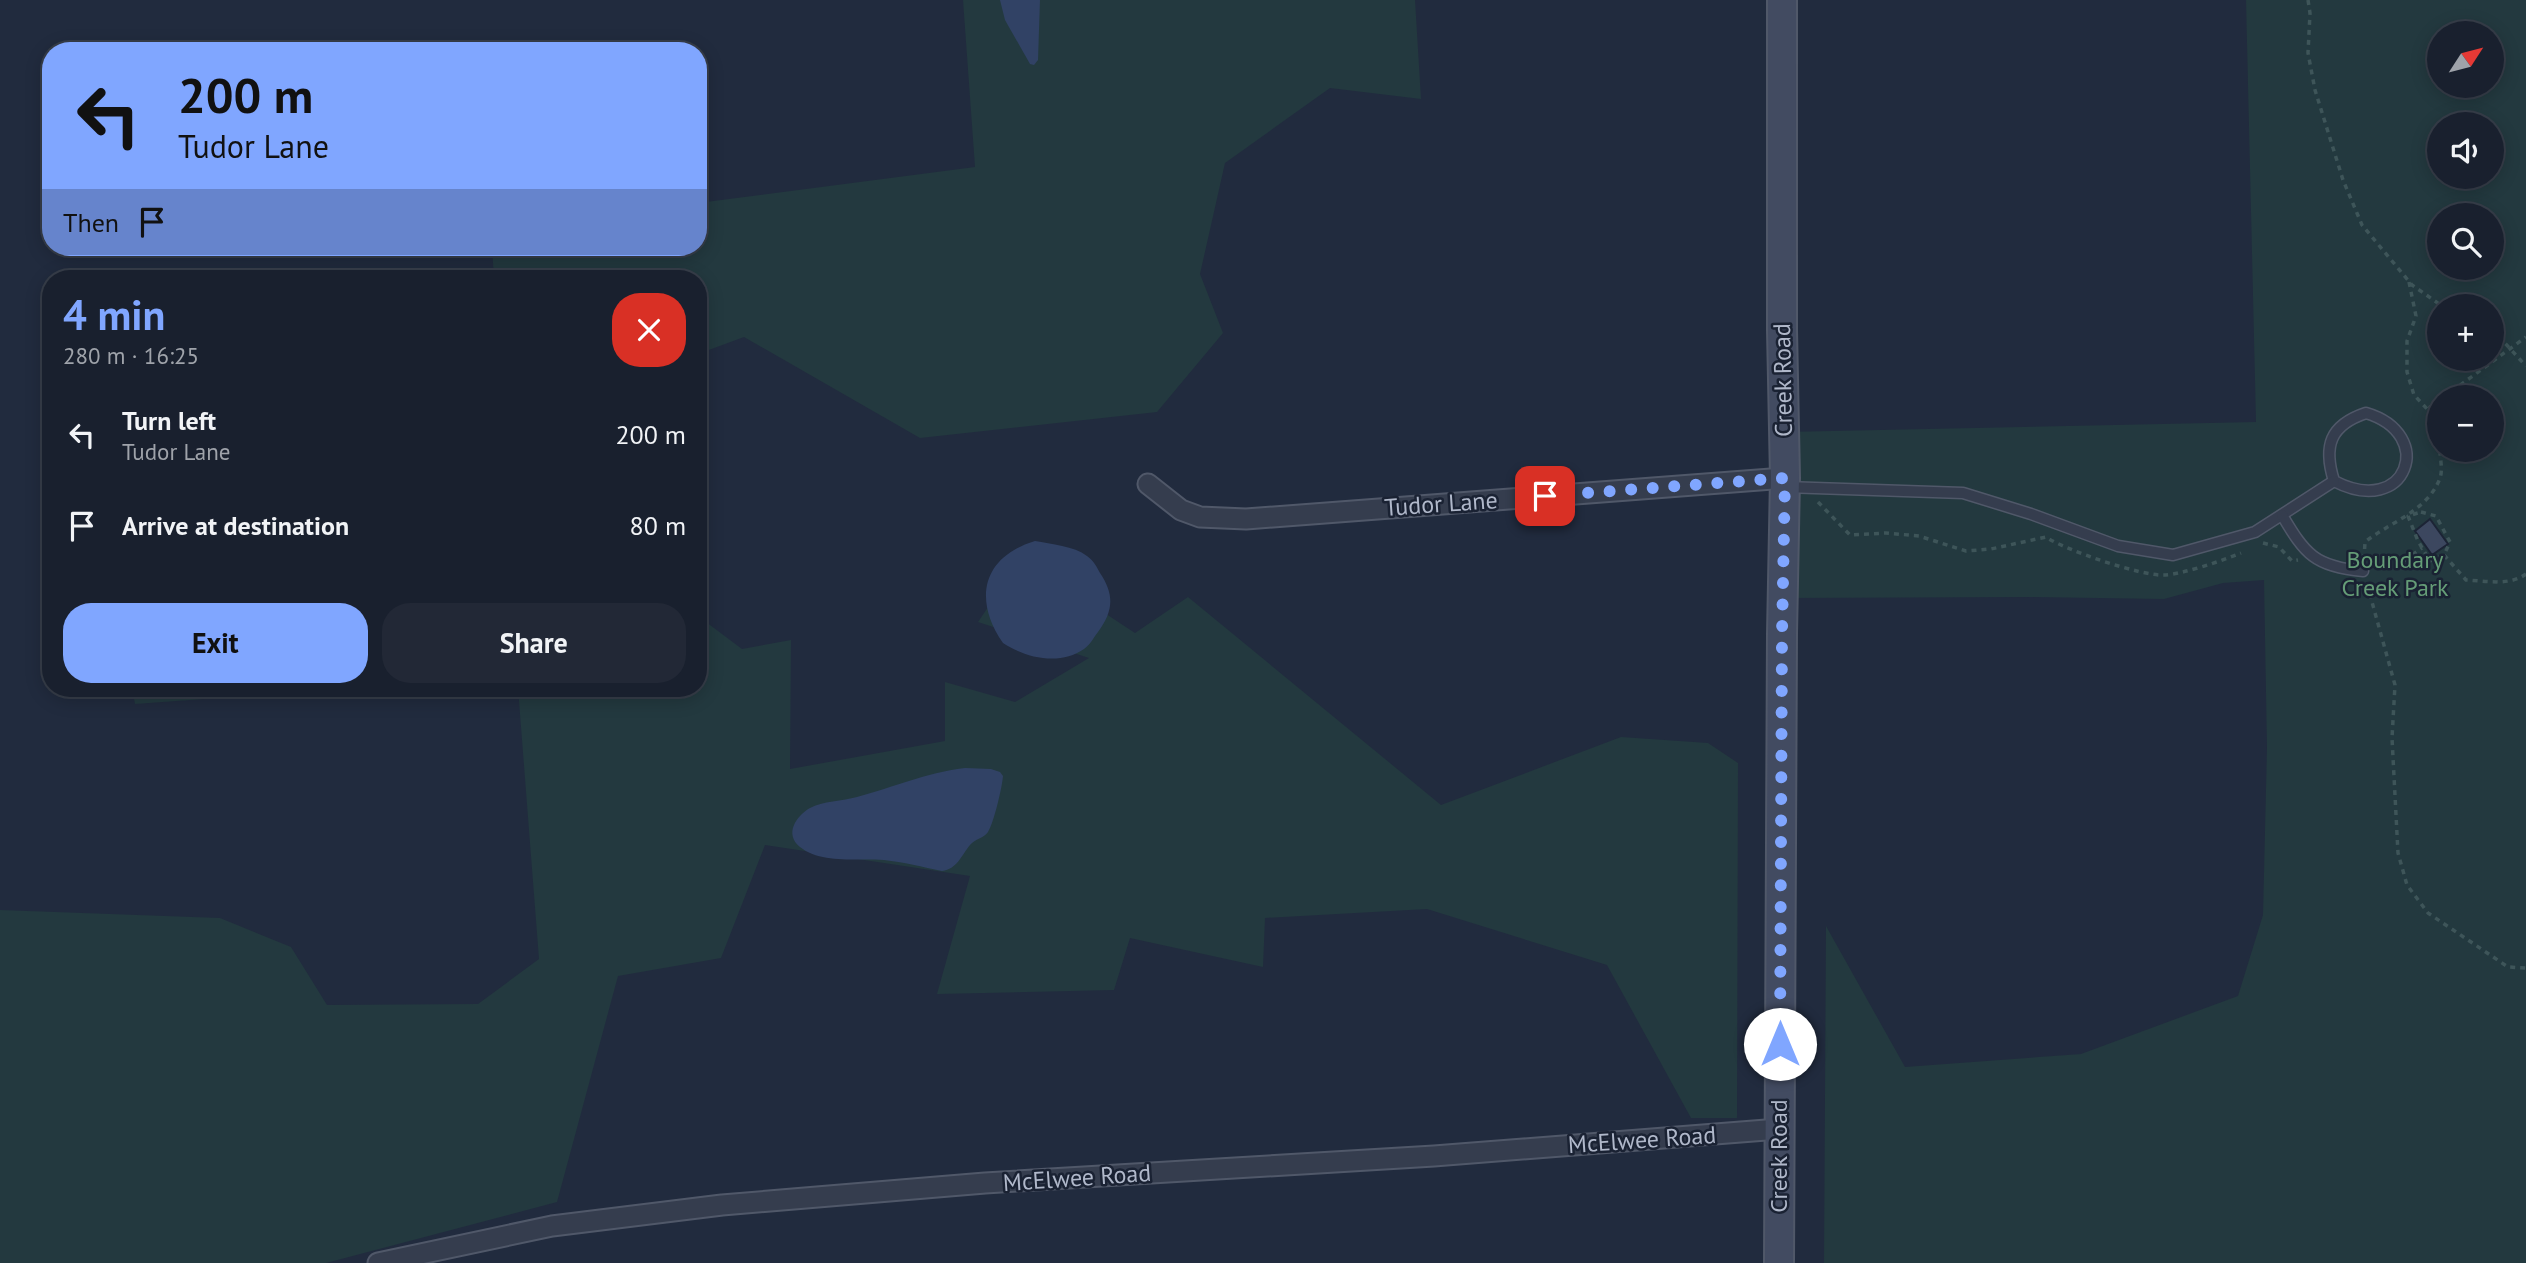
<!DOCTYPE html>
<meta charset="utf-8">
<style>
:root{--surface:#19202e;--page:#222836;--text:#f1f3f6;--muted:#9fa3aa;--line:#373e4a;--accent:#80a6ff}
body{margin:0;font-family:"PT Sans",sans-serif;background:var(--page);color:var(--text);height:100vh;display:flex;flex-direction:column;font-size:26px;white-space:nowrap}
*{box-sizing:border-box;margin:0}
p{font-size:23px;color:var(--muted)}
.icon{flex:none;width:38px;height:38px;fill:none;stroke:currentColor;stroke-width:2;stroke-linecap:round;stroke-linejoin:round}
.map{position:relative;flex:1;overflow:hidden}
.details{position:absolute;left:42px;top:270px;width:665px;height:427px;display:flex;flex-direction:column;background:var(--surface);border-radius:28px;box-shadow:0 4px 18px #0003,0 0 0 2px var(--line)}
.details>*{flex:none}
.banner{position:absolute;left:42px;top:42px;width:665px;height:214px;border-radius:28px;box-shadow:0 4px 18px #0003,0 0 0 2px var(--line);background:#80a6ff;color:#111;overflow:hidden}
.needle{width:46px;rotate:54deg}
.fabs{position:absolute;left:2427px;top:21px;display:grid;gap:14px}
.fabs a{display:grid;place-items:center;width:77px;height:77px;border-radius:50%;background:var(--surface);box-shadow:0 4px 18px #0003,0 0 0 2px var(--line);font-size:35px}
.pin{position:absolute;display:grid;place-items:center;width:60px;height:60px;color:#fff;margin:-30px;border-radius:14px;box-shadow:0 4px 10px #0006}
.me{position:absolute;width:77px;margin:-38px;rotate:0deg;stroke-linejoin:round;filter:drop-shadow(0 0 5px #0008)}
.turn{display:flex;align-items:center;gap:24px;height:147px;padding:0 21px;font-size:32px}
.turn .icon{width:91px;height:91px;stroke-width:2.5}
.turn b{display:block;font-size:49px;line-height:60px}
.then{display:flex;align-items:center;height:66px;padding:0 21px;background:#0003;gap:14px;font-size:26px}
.round{display:grid;place-items:center;flex:none;width:74px;height:74px;border-radius:28px;background:var(--page)}
.headline{display:flex;align-items:center;justify-content:space-between;height:119px;padding:0 21px}
h1{font-size:42px;font-weight:700;line-height:52px;color:var(--accent)}
.action{display:flex;gap:14px;margin-top:auto;padding:14px 21px}
.action a{flex:1;height:80px;border-radius:28px;background:var(--accent);color:#111;font-size:28px;font-weight:700;line-height:80px;text-align:center}
.action a+a{background:var(--page);color:var(--text)}
ul{padding:0;list-style:none}
li{display:flex;align-items:center;gap:21px;height:91px;padding:0 21px}
li div{flex:1}
li b{display:block;font-size:26px}
li em{font-style:normal}
.map>svg:first-child{display:block}
</style>
<div class="map">
<svg width="2526" height="1263" viewBox="0 0 2526 1263">
<rect width="100%" height="100%" fill="#212b3e"/>
<!-- green -->
<g fill="#23393f" fill-rule="evenodd">
<polygon points="963,0 1415,0 1421,99 1330,88 1225,163 1200,274 1223,333 1157,412 920,438 744,337 698,354 698,278 494,278 492,247 698,247 698,203 975,167"/>
<path d="M 2246,0 L 2526,0 L 2526,1263 L 1824,1263 L 1826,926 L 1905,1067 L 2081,1054 L 2238,996 L 2263,915 L 2267,748 L 2264,580 L 2223,583 L 2164,599 L 2030,597 L 1784,598 L 1785,432 L 2256,422 ZM 2440,33 L 2492,33 L 2492,86 L 2440,86 ZM 2440,124 L 2492,124 L 2492,177 L 2440,177 ZM 2440,215 L 2492,215 L 2492,268 L 2440,268 ZM 2440,306 L 2492,306 L 2492,359 L 2440,359 ZM 2440,397 L 2492,397 L 2492,450 L 2440,450 Z"/>
<polygon points="1021,558 1135,633 1188,597 1441,805 1621,737 1708,743 1738,763 1737,1118 1691,1118 1607,965 1427,909 1265,918 1263,967 1130,938 1114,990 937,994 970,876 765,845 721,958 618,976 557,1202 326,1263 0,1263 0,910 220,918 291,947 327,1005 478,1004 539,959 518,688 698,688 698,616 742,649 791,640 790,769 945,741 945,682 1015,702 1089,658 978,622"/>
<polygon points="132,688 358,688 135,704"/>
</g>
<!-- water -->
<g fill="#314265">
<polygon points="1000,0 1040,0 1038,60 1034,65 1030,64 1005,20"/>
<path d="M 1035,541 C 1051,544 1074,546 1087,556 C 1093,560 1097,567 1100,573 C 1115,595 1113,612 1098,632 C 1093,638 1091,644 1084,649 C 1060,666 1026,658 1003,643 C 973,600 982,557 1035,541 Z"/>
<path d="M 965,768 L 991,769 L 1000,772 L 1003,776 C 1002,788 994,822 988,832 C 984,838 975,839 970,845 C 961,856 957,869 942,871 C 923,867 903,862 884,860 C 858,858 821,864 800,847 C 784,834 796,816 810,808 C 822,801 843,801 857,797 C 895,787 924,773 965,768 Z"/>
</g>
<!-- building -->
<polygon fill="#3c475f" stroke="#1c2435" stroke-width="2" points="2430,519 2448,544 2432,555 2415,531"/>
<g fill="none" stroke-linecap="round" stroke-linejoin="round">
<!-- lane casing -->
<g stroke="#505869" stroke-width="13">
<g id="lane">
<path d="M 2366,413 C 2437,434 2407,519 2334,481 C 2323,446 2330,425 2366,413 Z"/>
<polyline points="1785,487 1963,493 2031,514 2118,546 2173,555 2255,532 2334,481"/>
<path d="M 2282,515 C 2305,554 2315,567 2363,571"/>
</g>
</g>
<!-- street casing -->
<g stroke="#505869" stroke-width="23">
<g id="street">
<polyline points="1148,484 1181,510 1200,517 1246,519 1785,478"/>
<polyline points="378,1263 552,1226 722,1205 985,1183 1434,1156 1779,1129"/>
</g>
</g>
<!-- secondary casing -->
<g stroke="#505869" stroke-width="32">
<polyline id="secondary" points="1779,1263 1782,634 1785,478 1782,330 1782,0"/>
</g>
<!-- path -->
<g stroke="#3e5559" stroke-width="3.5" stroke-dasharray="5 5" stroke-linecap="butt">
<polyline points="2308,0 2310,13 2308,53 2315,90 2343,180 2362,225 2412,285 2442,306"/>
<polyline points="2409,282 2416,316 2407,341 2407,372 2414,395 2431,413"/>
<polyline points="2492,329 2526,366"/>
<polyline points="2444,397 2526,337"/>
<polyline points="2440,400 2430,407 2440,448"/>
<path d="M 1818,502 L 1850,535 L 1886,533 L 1919,536 L 1966,551 L 1991,549 L 2046,537 C 2065,550 2141,576 2163,575 C 2181,575 2224,560 2241,553"/>
<polygon points="2421,512 2436,516 2450,542 2444,555 2430,561 2418,541 2408,516"/>
<polyline points="2263,543 2279,547 2292,561 2298,560"/>
<path d="M 2444,555 L 2466,580 C 2486,581 2510,586 2526,574"/>
<path d="M 2364,559 L 2365,542 C 2390,522 2428,511 2440,478 C 2443,470 2440,458 2440,450"/>
<polyline points="2375,568 2405,560 2422,548"/>
<polyline points="2367,584 2395,685 2392,738 2398,853 2407,885 2428,913 2508,967 2526,968"/>
</g>
<!-- lane -->
<use href="#lane" stroke="#353d4e" stroke-width="10"/>
<!-- street -->
<use href="#street" stroke="#353d4e" stroke-width="19"/>
<!-- secondary -->
<use href="#secondary" stroke="#424b61" stroke-width="28"/>
</g>
<g fill="none" stroke-linecap="round" stroke-linejoin="round">
<!-- route -->
<polyline stroke="#80a6ff" stroke-width="12" stroke-dasharray="0 21.6" points="1545,496 1785,478 1782,634 1780,1044"/>
</g>
<g text-anchor="middle" stroke-width="5" stroke-linejoin="round" paint-order="stroke">
<!-- street labels -->
<g font-size="24" fill="#b0b8ca" stroke="#1a2233">
<text transform="translate(1783 380) rotate(-91)" y="8">Creek Road</text>
<text transform="translate(1441 504) rotate(-4)" y="8">Tudor Lane</text>
<text transform="translate(1642 1140) rotate(-4)" y="8">McElwee Road</text>
<text transform="translate(1779 1156) rotate(-90)" y="8">Creek Road</text>
<text transform="translate(1077 1178) rotate(-4)" y="8">McElwee Road</text>
</g>
<!-- park labels -->
<g font-size="24" fill="#659d77" stroke="#1a2233">
<text x="2395" y="568">Boundary<tspan x="2395" dy="28">Creek Park</tspan></text>
</g>
</g>
</svg>
<div class="fabs">
<a><svg class="needle" viewBox="-14 -14 28 28"><path d="M0-13l5 13h-10z" fill="#e53935"/><path d="M0 13l5-13h-10z" fill="#9fa3aa"/></svg></a>
<a><svg class="icon" aria-label="sound" viewBox="0 0 24 24"><path d="M4 9h4l5-4v14l-5-4H4zM17 9q2 3 0 6"/></svg></a>
<a><svg class="icon" aria-label="search" viewBox="0 0 24 24"><circle cx="10" cy="10" r="6"/><path d="M15 15l6 6"/></svg></a>
<a>+</a>
<a>−</a>
</div>
<div class="pin" style="left:1545px;top:496px;background:#d93025"><svg class="icon" aria-label="arrive" viewBox="0 0 24 24"><path d="M6 21V4h12l-3 4 3 4H6"/></svg></div>
<svg class="me" style="left:1780px;top:1044px" viewBox="-20 -20 40 40"><circle r="19" fill="#fff"/><path d="M0-13L10 11 0 6-10 11z" fill="#80a6ff"/></svg>
<div class="banner">
<div class="turn"><svg class="icon" aria-label="left" viewBox="0 0 24 24"><path d="M17 20v-9H6M10 6l-5 5 5 5"/></svg><div><b>200 m</b>Tudor Lane</div></div>
<div class="then">Then<svg class="icon" aria-label="arrive" viewBox="0 0 24 24"><path d="M6 21V4h12l-3 4 3 4H6"/></svg></div>
</div>
<section class="details">
<div class="headline"><div><h1>4 min</h1><p>280 m · 16:25</p></div><a class="round" style="background:#d93025;color:#fff"><svg class="icon" aria-label="close" viewBox="0 0 24 24"><path d="M6 6l12 12M18 6L6 18"/></svg></a></div>
<ul>
<li><svg class="icon" aria-label="left" viewBox="0 0 24 24"><path d="M17 20v-9H6M10 6l-5 5 5 5"/></svg><div><b>Turn left</b><p>Tudor Lane</p></div><em>200 m</em></li>
<li><svg class="icon" aria-label="arrive" viewBox="0 0 24 24"><path d="M6 21V4h12l-3 4 3 4H6"/></svg><div><b>Arrive at destination</b></div><em>80 m</em></li>
</ul>
<div class="action"><a>Exit</a><a>Share</a></div>
</section>
</div>
